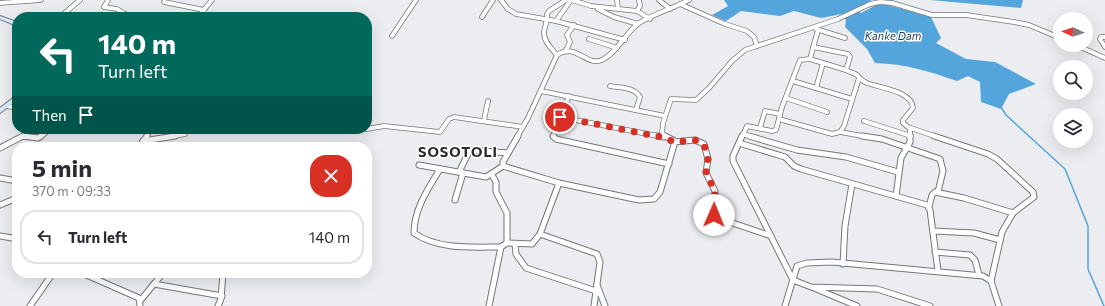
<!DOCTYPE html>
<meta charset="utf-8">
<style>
:root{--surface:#fff;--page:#f7f7f7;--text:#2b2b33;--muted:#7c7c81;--line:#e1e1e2}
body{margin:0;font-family:Commissioner,sans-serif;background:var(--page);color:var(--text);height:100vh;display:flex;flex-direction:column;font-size:15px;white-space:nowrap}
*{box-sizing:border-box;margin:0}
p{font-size:13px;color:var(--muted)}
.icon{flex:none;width:22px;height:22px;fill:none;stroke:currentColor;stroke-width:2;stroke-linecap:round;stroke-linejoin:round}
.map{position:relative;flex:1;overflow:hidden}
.panel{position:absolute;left:12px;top:142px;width:360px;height:136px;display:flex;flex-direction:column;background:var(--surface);border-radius:16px;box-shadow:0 4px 16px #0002}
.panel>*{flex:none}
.top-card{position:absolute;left:12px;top:12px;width:360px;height:122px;border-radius:16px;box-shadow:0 4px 16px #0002;background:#00695c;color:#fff;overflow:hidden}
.needle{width:26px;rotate:274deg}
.buttons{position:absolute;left:1053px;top:12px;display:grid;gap:8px}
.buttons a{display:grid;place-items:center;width:40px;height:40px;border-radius:50%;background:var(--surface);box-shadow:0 4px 16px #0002;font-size:20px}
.pin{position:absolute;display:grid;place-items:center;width:34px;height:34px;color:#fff;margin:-17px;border:2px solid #fff;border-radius:50%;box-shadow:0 1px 4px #0007}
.me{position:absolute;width:44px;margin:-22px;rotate:1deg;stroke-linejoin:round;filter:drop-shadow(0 0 3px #0008)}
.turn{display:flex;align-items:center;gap:14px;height:84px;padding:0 20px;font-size:18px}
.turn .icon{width:52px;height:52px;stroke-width:2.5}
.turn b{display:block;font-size:28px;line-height:34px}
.then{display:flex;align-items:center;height:38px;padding:0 20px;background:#0003;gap:8px;font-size:15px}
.round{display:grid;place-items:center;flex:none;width:42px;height:42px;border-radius:16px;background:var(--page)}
.head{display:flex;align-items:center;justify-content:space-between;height:68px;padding:0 20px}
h1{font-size:24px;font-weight:700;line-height:30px}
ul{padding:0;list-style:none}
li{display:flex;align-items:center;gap:12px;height:54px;margin:0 8px 6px;padding:0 12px;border:2px solid var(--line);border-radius:16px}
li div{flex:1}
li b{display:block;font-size:15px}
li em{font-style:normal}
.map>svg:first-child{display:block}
</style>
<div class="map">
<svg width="1105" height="306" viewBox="0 0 1105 306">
<rect width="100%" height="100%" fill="#ebedf0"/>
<!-- water -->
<g fill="#55a5dd">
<path d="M 724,0 L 872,0 L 855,9 L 861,13 L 876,5 L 884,4 L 931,17 L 941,38 L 936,43 L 966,59 L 995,62 L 1036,84 L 1009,94 L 1001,109 L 981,102 L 980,82 L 968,76 L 957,81 C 928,71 906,64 875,63 L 867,49 L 845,27 L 846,20 L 842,14 L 821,18 L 794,11 L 780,16 L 741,11 L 726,21 L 712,15 L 728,6 Z"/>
<polygon points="930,0 1023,0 1021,8"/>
</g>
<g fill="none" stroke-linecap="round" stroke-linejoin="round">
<!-- stream -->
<polyline stroke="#55a5dd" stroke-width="1.5" points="1001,107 1006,115 1065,169 1088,226 1088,269 1104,306"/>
<!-- street-far1 casing -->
<g stroke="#747779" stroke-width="5.5">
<g id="street-far1">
<polyline points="108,0 104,7 117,9 130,17"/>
<polyline points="501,0 508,9 516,14 556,21 625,40"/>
<polyline points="572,0 591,6 637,11 650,19"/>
<polyline points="617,0 618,8"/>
<polyline points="659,0 670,9"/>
<polyline points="164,2 204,10"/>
<polyline points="0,3 41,0"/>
<polyline points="680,4 725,24 747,31 754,37 757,46"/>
<polyline points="598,9 614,17 638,24"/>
<polyline points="637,11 640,6 639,0"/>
<polyline points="60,17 80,0"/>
<polyline points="198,17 212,0"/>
<polyline points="482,17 493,0"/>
<polyline points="556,21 571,0"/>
<polyline points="816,29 845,38"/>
<polyline points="392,36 416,0"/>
<polyline points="1105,37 1101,37 1100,39 1105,47"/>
<polyline points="589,39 617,48"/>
<polyline points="1076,45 1105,58"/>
<path d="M 813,47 L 848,54 L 850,57 L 846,70 C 849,72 855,73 857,75 C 860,79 862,81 867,83 C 880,88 912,91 913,108 L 903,120 L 903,123 L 908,127 L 937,137"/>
<polyline points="566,50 570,42 567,35 574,25"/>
<path d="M 557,55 C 552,49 544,42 544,33 C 544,26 548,23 547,14 L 549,11 L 566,0"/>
<polyline points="810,59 846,70"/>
<polyline points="793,81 852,99"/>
<path d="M 610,86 C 621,88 634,87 640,97 L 636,110"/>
<polyline points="816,88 823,63"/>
<polyline points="541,91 665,116"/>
<polyline points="786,98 827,112"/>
<polyline points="7,106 17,108"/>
<polyline points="560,117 663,137"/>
<polyline points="779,119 832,134 840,132 844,126 859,78"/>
<polyline points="484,120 488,101"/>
<polyline points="864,121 911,136"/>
<polyline points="760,128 765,111 780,114"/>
<polyline points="910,128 910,137"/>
<polyline points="367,129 384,126 440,132 449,119 454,117 523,127"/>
<polyline points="359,130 365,129"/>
<polyline points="840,132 868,137"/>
<polyline points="743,134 752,137"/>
<polyline points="21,137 28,137"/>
<polyline points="40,137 51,129"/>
<polyline points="146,137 151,129"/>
<polyline points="169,137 185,134"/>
<path d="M 517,137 L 528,118 L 557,55 C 576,42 586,67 602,60 C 617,53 627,31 639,23 C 654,14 673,8 689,0"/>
<polyline points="553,137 569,96"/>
<polyline points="666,137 662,133 663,123 671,99 696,100 709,88 732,61 745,50 838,19 870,4 880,2 892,3 932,15 966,15 1014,22 1029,25 1060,38"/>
<polyline points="742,137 747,126 772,131 776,130 782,107 800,60 810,59 818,30"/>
</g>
</g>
<!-- street casing -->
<g stroke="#747779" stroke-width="7">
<g id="street">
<polyline points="518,136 503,162 503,166 559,183 639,200 654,199 660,192 674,145 673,140 665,136"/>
<polyline points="553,136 556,139 669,164"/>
<polyline points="657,136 664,137"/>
<polyline points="742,136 733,156 733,161 793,280 811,287 877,289 930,306"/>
<polyline points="749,136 797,150 846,157 898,172"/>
<polyline points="862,136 882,139 940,159 943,171 938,192"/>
<polyline points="934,136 988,154 997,159 1033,192 1034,197 1013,213 1002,232 991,281"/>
<polyline points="143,141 175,136"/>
<polyline points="674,142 695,140 704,144 708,159 706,173 715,191 715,217 771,236"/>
<polyline points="739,143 785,157 794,166 801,169 927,205 930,210 938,271"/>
<polyline points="139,147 147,136"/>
<polyline points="0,148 23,136 38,138 41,136"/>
<polyline points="419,165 486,177 503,166"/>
<path d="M 440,169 C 428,189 414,209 414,233 C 438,250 473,247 501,247"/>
<polyline points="459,172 470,150 508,153"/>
<polyline points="492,175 496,182 496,192 507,213 507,243"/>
<polyline points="0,178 17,181"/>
<polyline points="559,183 540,234 597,254 600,262 594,306"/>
<polyline points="896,196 901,158 910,142 910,136"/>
<polyline points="455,200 463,173"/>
<polyline points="0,205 17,198"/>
<polyline points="929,207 932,195 935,192 964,198 1013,213"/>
<polyline points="933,231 974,233 1000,240"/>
<polyline points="0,236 12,238 17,236"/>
<polyline points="515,244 516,254 526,268 596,291"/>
<polyline points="935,252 970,255 975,260 979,275"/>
<polyline points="843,264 845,226 852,184"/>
<polyline points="82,273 139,298 140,306"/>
<polyline points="154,284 222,296"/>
<polyline points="597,285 605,306"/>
<polyline points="814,288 857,306"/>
<polyline points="140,301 163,273"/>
<polyline points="30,306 53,273"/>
<polyline points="218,306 221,299 223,273"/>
<polyline points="489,306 501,247 507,243 532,244 540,234"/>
<polyline points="785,306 797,266 807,263 832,262 983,276 991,281 999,306"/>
</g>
</g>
<!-- secondary casing -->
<g stroke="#747779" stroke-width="2">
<g id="secondary">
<polygon points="0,16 17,22 17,26 0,19"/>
<polygon points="17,95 17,100 0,113 0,108"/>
</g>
</g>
<!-- street-far1 -->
<use href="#street-far1" stroke="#fff" stroke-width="4"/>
<!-- street -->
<use href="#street" stroke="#fff" stroke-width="5"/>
<!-- secondary -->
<use href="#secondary" fill="#d9eefd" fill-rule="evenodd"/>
</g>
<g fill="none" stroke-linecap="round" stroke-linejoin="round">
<!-- route -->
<polyline stroke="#d93025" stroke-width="7" stroke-dasharray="0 12.6" points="560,117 666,138 674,142 695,140 704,144 708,160 706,173 715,191 714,215"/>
</g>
<g text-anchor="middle" stroke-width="3" stroke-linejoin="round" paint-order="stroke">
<!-- water labels -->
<g font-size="11" font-style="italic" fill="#193c53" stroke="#fff">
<text x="893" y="40">Kanke Dam</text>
</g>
<!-- district labels -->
<g font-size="14" font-weight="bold" letter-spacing="1" fill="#2a2b2c" stroke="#fff">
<text x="458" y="157">SOSOTOLI</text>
</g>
</g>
</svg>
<div class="buttons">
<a><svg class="needle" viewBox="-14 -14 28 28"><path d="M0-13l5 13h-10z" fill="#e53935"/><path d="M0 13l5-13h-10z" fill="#7c7c81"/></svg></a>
<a><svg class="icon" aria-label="search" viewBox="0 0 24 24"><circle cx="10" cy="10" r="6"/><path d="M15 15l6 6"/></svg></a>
<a><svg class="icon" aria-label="layers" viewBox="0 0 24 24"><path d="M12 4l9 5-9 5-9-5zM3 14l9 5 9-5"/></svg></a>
</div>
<div class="pin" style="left:560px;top:117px;background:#d93025"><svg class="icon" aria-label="arrive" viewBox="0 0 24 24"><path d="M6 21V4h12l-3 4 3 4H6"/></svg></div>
<svg class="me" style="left:714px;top:215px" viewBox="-20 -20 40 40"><circle r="19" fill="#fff"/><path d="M0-13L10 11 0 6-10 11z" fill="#d93025"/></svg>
<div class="top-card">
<div class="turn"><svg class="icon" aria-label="left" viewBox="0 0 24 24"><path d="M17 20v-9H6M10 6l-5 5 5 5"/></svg><div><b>140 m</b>Turn left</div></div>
<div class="then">Then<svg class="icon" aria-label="arrive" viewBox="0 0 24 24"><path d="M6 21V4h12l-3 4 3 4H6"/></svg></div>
</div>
<section class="panel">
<div class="head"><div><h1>5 min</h1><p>370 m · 09:33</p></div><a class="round" style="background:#d93025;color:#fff"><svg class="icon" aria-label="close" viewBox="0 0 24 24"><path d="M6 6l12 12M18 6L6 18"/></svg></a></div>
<ul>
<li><svg class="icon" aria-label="left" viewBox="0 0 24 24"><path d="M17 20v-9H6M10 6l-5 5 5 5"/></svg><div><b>Turn left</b></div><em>140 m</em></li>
</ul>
</section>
</div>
